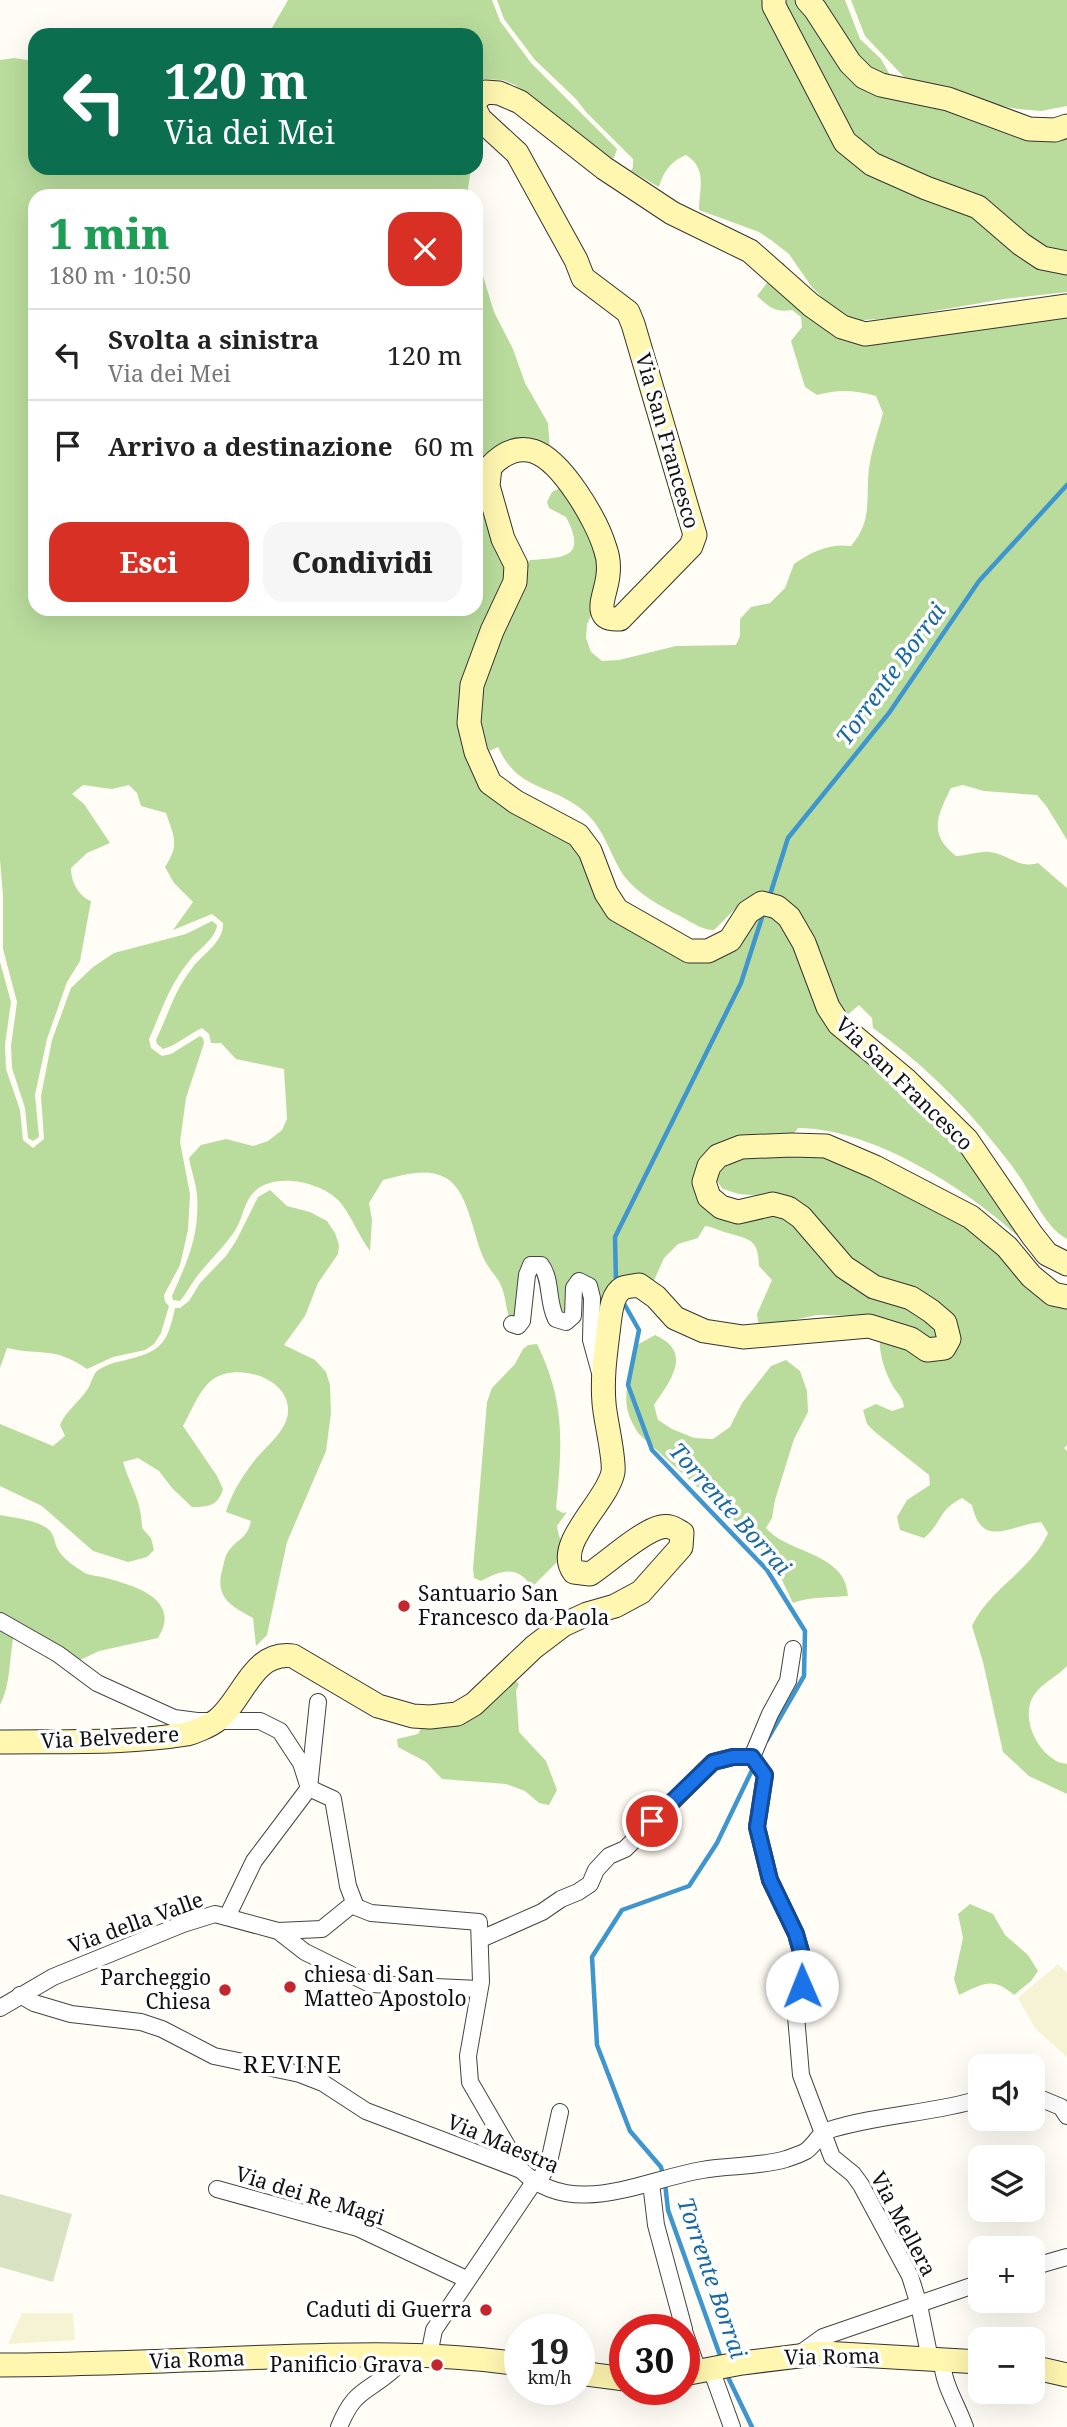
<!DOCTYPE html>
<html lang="it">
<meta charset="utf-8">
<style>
:root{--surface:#fff;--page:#f6f6f6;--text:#222;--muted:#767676;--line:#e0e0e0;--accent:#d93025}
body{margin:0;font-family:"Noto Serif",serif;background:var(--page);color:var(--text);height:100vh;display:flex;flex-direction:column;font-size:26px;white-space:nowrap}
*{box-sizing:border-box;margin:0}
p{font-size:23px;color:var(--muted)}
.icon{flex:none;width:38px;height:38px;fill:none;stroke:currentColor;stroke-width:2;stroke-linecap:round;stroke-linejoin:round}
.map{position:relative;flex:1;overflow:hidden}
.sheet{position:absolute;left:28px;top:189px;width:455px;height:427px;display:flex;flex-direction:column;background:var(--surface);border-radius:21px;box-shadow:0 7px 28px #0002}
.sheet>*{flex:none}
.hud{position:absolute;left:28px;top:28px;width:455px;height:147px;border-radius:21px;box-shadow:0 7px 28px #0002;background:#0b6e4f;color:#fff;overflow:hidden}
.tools{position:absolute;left:968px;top:2054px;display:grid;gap:14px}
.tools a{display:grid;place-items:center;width:77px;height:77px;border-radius:14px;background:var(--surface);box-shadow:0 7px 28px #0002;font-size:35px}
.speed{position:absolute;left:504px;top:2314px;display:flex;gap:14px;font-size:35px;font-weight:700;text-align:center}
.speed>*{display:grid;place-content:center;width:91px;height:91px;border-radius:50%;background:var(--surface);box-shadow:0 7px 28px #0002;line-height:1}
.speed small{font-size:18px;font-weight:400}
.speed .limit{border:10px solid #d22;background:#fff;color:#111}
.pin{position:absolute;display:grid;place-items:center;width:60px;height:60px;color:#fff;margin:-30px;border:4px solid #fff;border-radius:50%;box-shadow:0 2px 7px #0007}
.me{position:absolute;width:77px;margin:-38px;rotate:359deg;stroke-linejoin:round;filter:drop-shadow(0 0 5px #0008)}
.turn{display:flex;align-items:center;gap:24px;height:147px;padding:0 21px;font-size:32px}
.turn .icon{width:91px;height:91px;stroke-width:2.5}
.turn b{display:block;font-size:49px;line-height:60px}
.round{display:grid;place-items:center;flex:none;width:74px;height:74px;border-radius:21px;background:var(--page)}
.overview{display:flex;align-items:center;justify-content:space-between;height:119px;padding:0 21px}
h1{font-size:42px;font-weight:800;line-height:52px;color:#1e9e55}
.primary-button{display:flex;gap:14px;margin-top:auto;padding:14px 21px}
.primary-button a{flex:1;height:80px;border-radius:21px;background:var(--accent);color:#fff;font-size:28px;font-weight:800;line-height:80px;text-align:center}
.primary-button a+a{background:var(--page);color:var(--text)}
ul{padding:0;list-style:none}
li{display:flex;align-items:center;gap:21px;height:91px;padding:0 21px;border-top:2px solid var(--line)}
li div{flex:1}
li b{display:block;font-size:26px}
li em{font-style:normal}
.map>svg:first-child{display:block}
</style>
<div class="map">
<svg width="1067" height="2427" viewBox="0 0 1067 2427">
<rect width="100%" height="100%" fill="#fffdf5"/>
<!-- farmland -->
<g fill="#f6f3d4">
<polygon points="1058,1964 1067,1973 1067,2057 1035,2028 1018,1998"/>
<polygon points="22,2313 73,2313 75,2340 8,2344"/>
</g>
<!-- forest -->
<g fill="#b9dc9c">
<polygon points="288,0 492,0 500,21 531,63 617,149 614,158 609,157 573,130 549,109 515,85 503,80 482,79 476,88 476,35 268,35"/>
<path d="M 497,0 L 765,0 L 841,147 L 974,211 L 1067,264 L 1067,292 L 1004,299 L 893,318 L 849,321 L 833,309 L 811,286 L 789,254 L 771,240 L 759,232 L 699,210 C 699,188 708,169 686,155 C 671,161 663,172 659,187 L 631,171 L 633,167 L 633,159 L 586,112 L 576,99 L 535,60 L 504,19 Z"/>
<polygon points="786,0 798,0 863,81 1041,121 1067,116 1067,255 1040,246 929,177 875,153 853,132 785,4"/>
<polygon points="812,0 845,0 860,39 881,59 890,75 870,70"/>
<polygon points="851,0 1067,0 1067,106 1041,111 1018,109 981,102 904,77 865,36"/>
<path d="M 14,58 L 35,61 L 35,168 L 202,168 L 217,175 L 237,168 L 471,168 L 467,196 L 35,196 L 35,609 L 476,609 L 476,253 L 494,312 L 513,349 L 525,383 L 548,423 L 550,451 C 524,439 513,432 490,453 L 510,566 L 470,678 L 486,767 L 555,816 L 621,902 L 702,948 L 762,913 L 770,915 L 783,927 L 814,991 L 928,1099 L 1022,1240 C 969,1190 872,1128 798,1128 L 792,1136 L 708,1154 L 717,1197 L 773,1207 L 902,1306 L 938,1324 L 938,1339 L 929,1338 L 867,1316 L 817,1315 L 759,1327 L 757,1314 L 772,1280 L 759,1266 C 758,1239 751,1240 728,1233 C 720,1231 714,1227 705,1226 L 698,1238 L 678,1244 L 664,1258 L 648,1294 L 635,1285 L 601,1335 L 588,1280 L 568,1312 L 562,1316 L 533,1261 L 516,1322 L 510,1320 C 506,1310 506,1299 502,1288 C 499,1279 493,1274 488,1266 C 473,1244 471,1192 446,1178 C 427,1167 403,1175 383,1180 L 369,1203 L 372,1220 L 370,1251 C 358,1235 352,1216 339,1201 C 321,1182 276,1172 255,1191 C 244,1201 243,1217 236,1229 C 224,1248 208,1261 195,1279 C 190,1286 186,1294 180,1301 L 173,1300 L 172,1296 C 187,1262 200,1235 197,1195 C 196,1183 191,1170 189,1158 L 201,1145 L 226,1139 L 253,1146 L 268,1141 L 282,1130 L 287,1119 L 284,1069 L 236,1059 L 221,1043 L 211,1043 L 209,1034 L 202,1028 C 189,1034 177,1045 163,1049 L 157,1044 L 156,1040 C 169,1013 174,991 193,967 C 204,953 224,942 223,923 L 212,914 L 173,930 L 193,902 L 174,883 L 165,867 C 180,844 174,837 166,813 L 141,806 L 137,793 L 129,785 L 112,789 L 83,785 L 72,794 L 84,804 L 110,843 L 87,853 L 71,868 C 71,881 78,896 91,901 L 80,961 L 67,982 L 47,1039 L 35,1095 L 39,1137 L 33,1141 L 28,1138 L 25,1108 L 12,1068 L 11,1046 L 17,1002 L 3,949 L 3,896 L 0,860 L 0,60 Z"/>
<path d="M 783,262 L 792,277 L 838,326 L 1067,301 L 1067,840 L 1047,807 L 1037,795 L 984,791 L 963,785 L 951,788 C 937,816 928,834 956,856 C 967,856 979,851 990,852 C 1008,854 1018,869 1038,863 L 1067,888 L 1067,1239 C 1045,1227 1033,1196 1019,1176 C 1011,1164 1002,1153 993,1142 C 959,1099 918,1060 873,1028 L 872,1018 L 859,1005 L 844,1018 L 760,894 L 745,899 L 714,930 C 702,930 691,922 680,916 C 660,906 638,894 624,876 C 610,855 605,830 585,812 C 553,784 518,792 498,747 L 489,751 C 484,734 478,715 480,698 C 484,651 507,608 525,565 L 530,560 C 563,557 588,559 566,517 L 549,508 L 547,502 L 552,492 L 558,489 L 567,492 L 602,550 L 596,606 L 587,624 L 586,638 L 591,652 L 602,661 L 619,660 L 676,646 L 736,645 L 740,636 L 740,619 L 751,607 L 770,603 L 785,588 L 794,564 C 811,552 829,543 851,546 C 875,518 864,495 870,462 C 873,445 879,429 883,413 L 876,396 C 854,390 839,389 817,395 L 805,387 L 791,341 L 802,327 L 801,317 L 792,310 C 775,313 769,307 757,296 Z"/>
<path d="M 212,921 L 217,925 C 216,938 199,949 190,960 C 168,987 163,1008 149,1039 L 151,1048 L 162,1056 L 171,1054 L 200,1036 L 203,1038 L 204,1043 L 186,1098 L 180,1142 L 190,1194 L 188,1230 L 180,1265 L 164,1295 L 165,1302 L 169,1306 L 161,1333 L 154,1344 L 145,1350 L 113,1357 L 87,1369 C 54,1346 42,1356 7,1348 L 0,1368 L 0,962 L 11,1002 L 5,1045 L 6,1069 L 20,1110 L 23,1140 L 33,1148 L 44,1139 L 41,1096 L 52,1040 L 71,988 L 93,967 L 114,953 L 186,934 Z"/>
<path d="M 792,1146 L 886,1171 L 1067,1293 L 1067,1445 L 1064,1448 L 1067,1451 L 1067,1666 C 1057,1677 1043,1682 1034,1695 C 1021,1714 1034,1746 1052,1758 C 1056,1762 1062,1763 1067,1764 L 1067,1794 L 1029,1776 L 1003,1752 L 983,1662 L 972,1626 C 989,1589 1032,1570 1048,1533 L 1041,1522 C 1010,1525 982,1550 972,1505 L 962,1498 C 937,1511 943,1522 924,1538 L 900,1530 L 897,1517 L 907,1500 L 930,1485 L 929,1475 L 875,1432 L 867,1424 L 863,1410 L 876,1404 L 892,1411 L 904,1407 C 903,1398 899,1395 894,1388 C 883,1369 878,1351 880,1329 L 914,1341 L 951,1336 L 888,1290 L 775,1197 L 739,1194 L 723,1189 L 714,1177 L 715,1161 Z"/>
<path d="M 270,1190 L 287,1206 L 310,1212 L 327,1221 L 335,1233 L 339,1245 L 338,1254 L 318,1283 L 305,1316 L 284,1345 L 315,1360 L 326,1372 L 330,1385 L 331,1413 L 326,1451 L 287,1542 L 267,1635 L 256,1646 L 253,1618 C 229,1605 214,1597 223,1567 C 224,1562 225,1556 228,1552 C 237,1538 247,1540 251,1521 L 226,1512 C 231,1494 243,1475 255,1460 C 266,1446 287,1431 288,1412 C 290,1377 236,1362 212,1380 C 199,1390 191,1412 183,1426 L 217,1476 L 223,1489 C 218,1506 208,1507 192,1507 L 172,1488 L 159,1471 L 138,1458 L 123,1462 C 130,1486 142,1501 142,1528 L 151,1538 L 154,1550 L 147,1557 L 128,1562 L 93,1551 L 42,1506 L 0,1486 L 0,1424 L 53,1446 L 65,1436 L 60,1425 C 66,1411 78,1403 87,1390 C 91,1385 92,1376 97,1371 C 103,1366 115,1362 122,1361 C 159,1352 167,1347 175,1308 L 180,1308 L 189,1301 L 200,1283 L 226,1256 L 236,1241 L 258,1197 Z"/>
<path d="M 655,1335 C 694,1352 670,1381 654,1405 L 658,1420 L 672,1429 L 694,1438 L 713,1439 L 730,1427 L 742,1403 L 771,1366 L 786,1360 L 800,1371 L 807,1391 L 808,1412 L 794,1439 L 775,1500 L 772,1518 L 766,1528 C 788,1554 846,1552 848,1596 C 828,1598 812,1596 793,1603 L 780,1576 L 766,1555 L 741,1527 L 639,1434 C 615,1399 631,1382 637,1345 Z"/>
<path d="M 537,1344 C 566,1403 562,1445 556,1509 L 563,1513 L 567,1512 L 557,1526 C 558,1536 564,1547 564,1555 L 532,1587 C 517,1565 502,1570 481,1581 L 474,1578 L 473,1569 L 487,1402 L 492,1388 L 515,1364 L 523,1349 L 528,1345 Z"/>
<path d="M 0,1515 C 14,1518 42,1520 51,1532 C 54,1536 55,1543 57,1548 C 63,1559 74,1566 85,1573 C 91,1576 99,1576 106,1578 C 135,1586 182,1599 158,1638 L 99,1651 L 78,1661 L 0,1618 Z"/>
<path d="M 0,1626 L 14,1634 C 9,1658 11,1684 0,1705 Z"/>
<polygon points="512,1678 519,1684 516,1691 519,1732 546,1761 557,1790 549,1805 539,1803 525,1791 506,1784 442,1779 426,1762 398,1747 397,1739 418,1734 425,1721"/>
<path d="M 970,1904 L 993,1914 L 1005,1935 L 1028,1955 L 1038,1971 L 1031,1981 L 1014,1995 C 992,1976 983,1984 959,1995 L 954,1979 L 963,1938 L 958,1914 Z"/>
</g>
<!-- cemetery -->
<polygon fill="#d9e3c4" points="0,2194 72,2214 53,2282 0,2267"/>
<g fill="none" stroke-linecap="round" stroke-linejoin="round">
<!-- stream -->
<g stroke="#3f96cf" stroke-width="4.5">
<polyline points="769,898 788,838 889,713 979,581 1067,485"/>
<polyline points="616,1282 615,1237 741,983 764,911"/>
<polyline points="622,1300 639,1330 628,1385 652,1450 767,1570 805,1631 804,1676 767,1740"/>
<polyline points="663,2175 661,2167 630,2131 597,2045 592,1957 622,1910 689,1886 717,1843 754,1766"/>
<polyline points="665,2183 668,2210 722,2361"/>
<polyline points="726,2373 752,2427"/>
</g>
<!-- street casing -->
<g stroke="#444" stroke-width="18">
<g id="street">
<path d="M 512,1324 L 518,1326 L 522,1321 L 527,1275 L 531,1265 L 541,1265 C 552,1280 547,1302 556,1319 L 566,1322 L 573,1316 L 574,1288 L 579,1281 L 589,1286 L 592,1298 L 591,1340 L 600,1373"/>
<polyline points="0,1621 58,1654 97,1683 174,1718 197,1721 260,1721 280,1731 301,1763 309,1788"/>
<polyline points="752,1757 770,1714 788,1681 793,1649"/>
<polyline points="309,1788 333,1799 348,1886 356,1907 371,1913 479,1922 481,1982 468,2056 470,2082 521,2170"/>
<polyline points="227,1917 254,1861 309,1788 318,1702"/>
<polyline points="278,1931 322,1929 354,1903"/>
<polyline points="481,1939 542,1912 561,1899 578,1892 590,1884 596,1870 609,1856 625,1849 713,1762 733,1757 752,1757 765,1775 757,1827 770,1880 796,1934 803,1959 802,1986 795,2004 801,2075 832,2157 853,2174 861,2185 910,2276 919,2305 930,2359"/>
<path d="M 20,1995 L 34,2003 L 71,2014 L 141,2022 L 162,2029 L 214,2056 L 300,2074 L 323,2083 L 366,2111 L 521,2170 C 572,2220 643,2180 702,2170 C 729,2165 760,2167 786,2159 C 792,2157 801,2154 806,2151 C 815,2145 819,2133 829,2130 C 879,2114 931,2114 980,2099"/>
<polyline points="0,2008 53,1977 183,1924 215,1914 278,1931 305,1952 370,1984 479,1989"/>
<polyline points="1032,2095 1061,2107 1067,2116"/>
<polyline points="538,2183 549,2162 560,2112"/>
<polyline points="651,2183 656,2225 684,2329"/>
<polyline points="217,2189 358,2228 466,2279"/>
<polyline points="1032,2267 1067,2257"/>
<polyline points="684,2331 698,2371"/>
<polyline points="429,2355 434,2330 534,2182"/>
<polyline points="798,2355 823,2337 980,2283"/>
<path d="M 942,2360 C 943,2385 957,2404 965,2427"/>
<polyline points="711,2369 732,2427"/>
<path d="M 339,2427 C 355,2388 366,2394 394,2369 L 396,2355"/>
</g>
</g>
<!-- secondary casing -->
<g stroke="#333" stroke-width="25">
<g id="secondary">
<polyline points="774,0 774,6 845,142 872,164 926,188 978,207 1021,244 1042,258 1067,263"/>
<polyline points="807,0 815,9 850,63 864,77 881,85 948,99 1029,129 1055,130 1067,126"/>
<polyline points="476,100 485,92 499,93 520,102 604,168 672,213 750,251 811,305 842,327 865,334 1067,306"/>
<path d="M 476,111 L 480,119 L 517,153 L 576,260 L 583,278 L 628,312 L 633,324 L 695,535 L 691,546 L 620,619 C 589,621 607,593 608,575 C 609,567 608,556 605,548 C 597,521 562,460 533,451 C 515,446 501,455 490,467 L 488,486 L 503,539 L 516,565 L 515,582 L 492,631 L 472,685 L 469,723 L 476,752 L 490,783 L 516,802 L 578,835 L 590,851 L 606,893 L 617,910 L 689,951 L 708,951 L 730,940 L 748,912 L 762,903 L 777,907 L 789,917 L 804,943 L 828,1007 L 839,1024 L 905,1079 L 967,1140 L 1032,1235 L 1047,1254 L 1067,1264"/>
<path d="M 0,1742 C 61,1741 126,1744 187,1734 C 195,1732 209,1726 216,1721 C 243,1701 252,1650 293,1656 L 378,1706 L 413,1716 L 430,1717 L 457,1714 L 474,1704 L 534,1647 L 563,1625 L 587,1614 L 615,1606 L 641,1592 L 681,1547 L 682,1533 C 675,1529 670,1525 661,1527 C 642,1531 608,1562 590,1574 L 574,1572 C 553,1544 608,1501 613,1472 C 615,1458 605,1419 604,1403 C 602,1379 605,1357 608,1333 C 610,1320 610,1295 623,1288 C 627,1286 634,1286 639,1285 L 656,1297 L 675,1318 L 704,1331 L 743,1337 L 869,1326 L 911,1339 L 927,1350 L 944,1348 L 949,1339 L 945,1323 L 931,1311 L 911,1298 L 874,1287 L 844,1267 L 801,1217 L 788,1208 L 773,1204 L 738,1212 L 721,1207 L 709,1197 L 704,1182 L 709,1166 L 718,1156 L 741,1147 L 792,1145 L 826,1146 L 875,1167 L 971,1217 L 1007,1247 L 1031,1276 L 1053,1294 L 1067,1297"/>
<path d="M 0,2365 C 90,2365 181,2360 271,2357 C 354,2354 437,2352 520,2364"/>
<polyline points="1032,2367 1067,2375"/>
<polyline points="579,2373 625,2379"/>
<polyline points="684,2374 742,2363 823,2353 980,2362"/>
</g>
</g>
<!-- street -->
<use href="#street" stroke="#fff" stroke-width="16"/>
<!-- secondary -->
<use href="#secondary" stroke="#fff6b0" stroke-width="23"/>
</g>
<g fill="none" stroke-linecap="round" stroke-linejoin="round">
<!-- route casing -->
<g stroke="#114b97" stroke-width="18">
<polyline id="route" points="652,1821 713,1762 733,1757 752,1757 765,1775 757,1827 770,1880 796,1934 803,1959 802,1986"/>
</g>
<!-- route -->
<use href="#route" stroke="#1a73e8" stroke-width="12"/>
</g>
<!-- markers -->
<g fill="#c4262e" stroke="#fff" stroke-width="2.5">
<circle cx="404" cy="1606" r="7"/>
<circle cx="290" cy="1987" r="7"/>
<circle cx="225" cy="1990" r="7"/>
<circle cx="486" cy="2310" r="7"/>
<circle cx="437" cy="2365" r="7"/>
</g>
<g text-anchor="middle" stroke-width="7" stroke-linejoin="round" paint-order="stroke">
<!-- street labels -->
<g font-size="21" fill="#111" stroke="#fff">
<text transform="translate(667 441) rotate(74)" y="7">Via San Francesco</text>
<text transform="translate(904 1084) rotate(44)" y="7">Via San Francesco</text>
<text transform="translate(110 1738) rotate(-3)" y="7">Via Belvedere</text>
<text transform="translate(136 1923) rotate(-20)" y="7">Via della Valle</text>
<text transform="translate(503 2144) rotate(23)" y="7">Via Maestra</text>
<text transform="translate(310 2196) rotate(17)" y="7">Via dei Re Magi</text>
<text transform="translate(903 2224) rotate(62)" y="7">Via Mellera</text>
<text transform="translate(832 2357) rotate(-1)" y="7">Via Roma</text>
<text transform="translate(197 2360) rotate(-2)" y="7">Via Roma</text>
</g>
<!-- poi labels -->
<g font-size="21" fill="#111" stroke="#fff" text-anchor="end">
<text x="418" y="1601" text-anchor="start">Santuario San<tspan x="418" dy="24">Francesco da Paola</tspan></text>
<text x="304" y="1982" text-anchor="start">chiesa di San<tspan x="304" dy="24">Matteo Apostolo</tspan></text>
<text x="211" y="1985">Parcheggio<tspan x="211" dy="24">Chiesa</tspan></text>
<text x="472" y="2317">Caduti di Guerra</text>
<text x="423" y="2372">Panificio Grava</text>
</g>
<!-- water labels -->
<g font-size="23" font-style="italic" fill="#1768a6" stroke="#fff">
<text transform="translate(891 674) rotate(-54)" y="8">Torrente Borrai</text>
<text transform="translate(730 1509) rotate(48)" y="8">Torrente Borrai</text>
<text transform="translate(712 2278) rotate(71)" y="8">Torrente Borrai</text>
</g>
<!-- quarter labels -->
<g font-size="24" letter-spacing="2" fill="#111" stroke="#fff">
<text x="293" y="2073">REVINE</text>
</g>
</g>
</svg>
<div class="tools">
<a><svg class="icon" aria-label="sound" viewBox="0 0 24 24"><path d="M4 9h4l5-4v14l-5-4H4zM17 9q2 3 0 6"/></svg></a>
<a><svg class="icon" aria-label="layers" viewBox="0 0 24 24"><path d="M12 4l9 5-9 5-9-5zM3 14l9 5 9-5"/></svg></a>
<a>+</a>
<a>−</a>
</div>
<div class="speed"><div>19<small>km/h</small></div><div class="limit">30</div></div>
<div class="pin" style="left:652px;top:1821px;background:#d93025"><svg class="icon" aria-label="arrive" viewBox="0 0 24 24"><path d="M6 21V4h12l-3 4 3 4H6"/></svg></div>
<svg class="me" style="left:802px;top:1986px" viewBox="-20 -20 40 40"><circle r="19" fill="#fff"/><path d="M0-13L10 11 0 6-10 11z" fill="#1a73e8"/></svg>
<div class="hud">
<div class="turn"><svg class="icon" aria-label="left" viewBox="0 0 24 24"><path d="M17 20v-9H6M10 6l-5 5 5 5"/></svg><div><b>120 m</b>Via dei Mei</div></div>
</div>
<section class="sheet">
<div class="overview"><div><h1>1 min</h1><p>180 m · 10:50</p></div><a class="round" style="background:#d93025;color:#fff"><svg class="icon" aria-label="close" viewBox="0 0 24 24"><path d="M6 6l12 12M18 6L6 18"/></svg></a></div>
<ul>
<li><svg class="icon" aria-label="left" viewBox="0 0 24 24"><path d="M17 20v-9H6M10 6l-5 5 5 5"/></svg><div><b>Svolta a sinistra</b><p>Via dei Mei</p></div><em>120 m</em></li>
<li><svg class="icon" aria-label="arrive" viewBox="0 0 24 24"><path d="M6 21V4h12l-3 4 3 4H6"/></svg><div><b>Arrivo a destinazione</b></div><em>60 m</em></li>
</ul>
<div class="primary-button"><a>Esci</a><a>Condividi</a></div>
</section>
</div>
